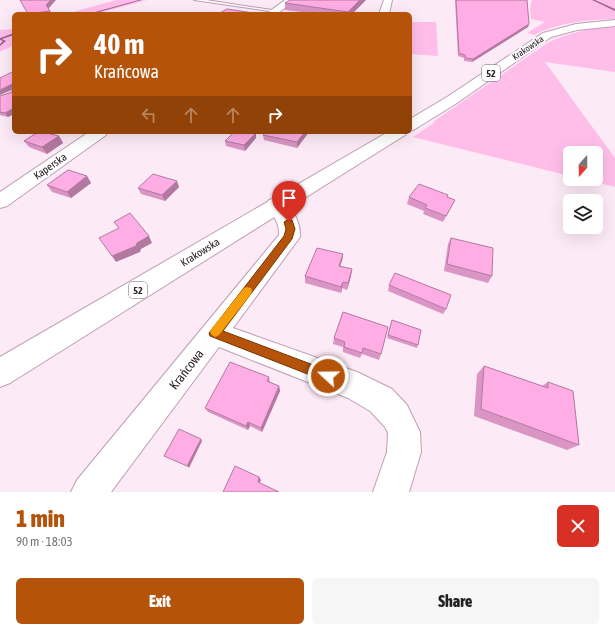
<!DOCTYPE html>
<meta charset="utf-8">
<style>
:root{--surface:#fff;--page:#f6f6f6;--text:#222;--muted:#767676;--accent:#b45309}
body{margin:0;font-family:"Asap Condensed",sans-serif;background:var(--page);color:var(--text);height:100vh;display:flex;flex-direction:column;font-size:15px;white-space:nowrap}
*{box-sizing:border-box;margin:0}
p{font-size:13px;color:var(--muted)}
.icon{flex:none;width:22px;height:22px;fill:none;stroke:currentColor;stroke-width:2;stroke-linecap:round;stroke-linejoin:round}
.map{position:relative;height:492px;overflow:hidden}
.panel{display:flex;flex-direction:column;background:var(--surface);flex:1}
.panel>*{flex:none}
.top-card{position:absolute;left:12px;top:12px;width:400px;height:122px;border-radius:6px;box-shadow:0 4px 16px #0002;background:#b45309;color:#fff;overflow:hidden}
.needle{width:26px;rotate:200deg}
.controls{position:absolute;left:563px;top:146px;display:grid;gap:8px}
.controls a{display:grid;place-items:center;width:40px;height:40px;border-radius:6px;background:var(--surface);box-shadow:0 4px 16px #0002;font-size:20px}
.pin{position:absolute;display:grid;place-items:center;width:34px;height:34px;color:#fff;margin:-41px -17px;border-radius:50% 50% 50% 0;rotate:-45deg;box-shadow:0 0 4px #0007}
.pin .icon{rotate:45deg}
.me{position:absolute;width:44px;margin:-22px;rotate:291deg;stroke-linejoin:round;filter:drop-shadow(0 0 3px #0008)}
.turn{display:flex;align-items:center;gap:14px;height:84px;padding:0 16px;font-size:18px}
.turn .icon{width:52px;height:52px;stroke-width:2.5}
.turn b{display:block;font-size:28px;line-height:34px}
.lanes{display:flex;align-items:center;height:38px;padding:0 16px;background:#0003;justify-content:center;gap:20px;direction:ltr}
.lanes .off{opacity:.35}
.round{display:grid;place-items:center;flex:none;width:42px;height:42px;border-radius:6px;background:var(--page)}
.head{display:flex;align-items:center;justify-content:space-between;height:68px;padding:0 16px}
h1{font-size:24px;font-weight:800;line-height:30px;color:var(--accent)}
.cta{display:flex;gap:8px;margin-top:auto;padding:8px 16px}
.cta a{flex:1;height:46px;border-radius:6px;background:var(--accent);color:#fff;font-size:16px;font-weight:800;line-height:46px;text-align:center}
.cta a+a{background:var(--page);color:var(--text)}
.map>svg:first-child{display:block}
</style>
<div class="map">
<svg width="615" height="492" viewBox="0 0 615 492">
<rect width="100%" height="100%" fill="#fdeaf7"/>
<!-- green -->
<g fill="#ffbeea">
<polygon points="116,0 147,0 95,14 66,14"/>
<path d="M 532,0 L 615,0 L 615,19 C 587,20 559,22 534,35 L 527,33 L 545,22 L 531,19 L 530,7 Z"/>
<polygon points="410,22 436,22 438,56 410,54"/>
<path d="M 615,26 L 615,72 L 545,62 L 615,158 L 615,187 L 583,179 L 596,179 L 596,153 L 570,153 L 570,176 L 413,137 L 434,123 L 433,122 L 549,42 C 570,33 592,27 615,26 Z"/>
<polygon points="14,29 14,45 0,52 0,30"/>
</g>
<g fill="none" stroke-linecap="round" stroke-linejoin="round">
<!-- stream -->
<g fill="#9e658d" fill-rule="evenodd">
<polygon points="139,0 142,0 92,14 88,14"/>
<polygon points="592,0 595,0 615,9 615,11"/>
<polygon points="14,33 14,35 2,39 6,41 0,46 0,44 3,41 0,40 0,38"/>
</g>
<!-- lane casing -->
<g stroke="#be9fb3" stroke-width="2">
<polygon id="lane" points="194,0 206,0 278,11 276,12"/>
</g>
<!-- street casing -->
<g stroke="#be9fb3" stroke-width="2">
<g id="street">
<polygon points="285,0 295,0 277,14 266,14"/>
<polygon points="384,0 392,0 389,14 379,14"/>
<polygon points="89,132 108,132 106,135 7,206 0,208 0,192"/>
<path d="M 276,198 C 291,202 301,222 300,237 L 233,328 L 357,372 L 392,389 L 407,405 L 420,432 L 421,452 L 409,492 L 373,492 L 387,452 L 388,433 L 385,427 L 370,411 L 348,398 L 219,347 L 111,492 L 71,492 L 77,480 L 279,235 C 280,222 272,215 266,205 L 269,200 Z"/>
</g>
</g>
<!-- primary casing -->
<g stroke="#be9fb3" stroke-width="2">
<g id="primary">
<polygon points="615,20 615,26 577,30 551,37 457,103 415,129 410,131 410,119 447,97 543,33 576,24"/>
<polygon points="388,132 407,132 405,135 10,383 0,387 0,357"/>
</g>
</g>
<!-- lane -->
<use href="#lane" fill="#fff" fill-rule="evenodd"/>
<!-- street -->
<use href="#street" fill="#fff" fill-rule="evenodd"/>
<!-- primary -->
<use href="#primary" fill="#fff" fill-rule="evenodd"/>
</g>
<!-- wall -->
<g fill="#da95c5">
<polygon points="366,0 352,14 317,14 285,10 285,3"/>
<polygon points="455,0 527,0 529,24 528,27 472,62 464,61 464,58 458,56"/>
<polygon points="14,71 14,114 8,117 0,115 0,96 12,92"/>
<polygon points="309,132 297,148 264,140 263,135"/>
<polygon points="256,133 256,138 245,151 226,146 225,141"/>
<polygon points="59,136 63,143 47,154 29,147 24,141"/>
<polygon points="87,176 91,183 71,198 52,192 47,185"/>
<polygon points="179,187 165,201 141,194 138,188"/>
<polygon points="448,195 447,197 452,206 443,222 423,214 424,211 407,204 409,197"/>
<polygon points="451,238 492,276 488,283 444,271 448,244"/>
<polygon points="343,254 342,261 340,266 352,269 351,276 347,290 342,288 341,293 305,283 305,276"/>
<polygon points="389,285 446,309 443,314 388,291"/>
<polygon points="391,323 418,345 417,348 387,338"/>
<polygon points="334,338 381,354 379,360 362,354 360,358 343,352 343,347 333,344"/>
<polygon points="484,366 542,386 548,382 579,445 567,450 474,416 477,374"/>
<polygon points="269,377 270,382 279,386 280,391 262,432 250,426 248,430 208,412 205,408"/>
</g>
<!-- shaded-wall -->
<g fill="#b279a0">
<polygon points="51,0 56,0 48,9 46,5"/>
<polygon points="360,0 366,0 352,14 348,14 348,12"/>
<polygon points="50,11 52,14 31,14"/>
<polygon points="529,24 528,27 472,62 473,59"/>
<polygon points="12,84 14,89 0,95 0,90"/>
<polygon points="14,108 14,114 8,117 5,113"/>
<polygon points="305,132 309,132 297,148 297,142"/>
<polygon points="256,133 256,138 245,151 244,145"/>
<polygon points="59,136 63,143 47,154 42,147"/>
<polygon points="87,176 91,183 71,198 67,192"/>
<polygon points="177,181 179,187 165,201 162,195"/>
<polygon points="149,236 152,243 141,249 140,252 116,262 112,256"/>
<polygon points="343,254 342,261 338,272 339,266"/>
<polygon points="352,269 351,276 347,290 348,283"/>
<polygon points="343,282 342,288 341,293 341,287"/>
<polygon points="279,386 280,391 262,432 261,428"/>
<polygon points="248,422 250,426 248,430 246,426"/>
<polygon points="201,439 202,441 189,468 187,466"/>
<polygon points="259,477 261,480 259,484 258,482"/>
</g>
<!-- building -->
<g fill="#feade5" stroke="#b279a0">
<polygon points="20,0 51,0 46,5 50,11 28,14"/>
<polygon points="290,0 360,0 348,12 285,3"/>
<polygon points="456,0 527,0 529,24 473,59 466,58 465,55 459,53"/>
<polygon points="227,9 260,14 218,14"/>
<polygon points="14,71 14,108 5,113 0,112 0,96 12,92 12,84 0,90 0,78"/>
<polygon points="38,132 43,132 59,136 42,147 24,141"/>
<polygon points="234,132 253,132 256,133 244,145 225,141"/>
<polygon points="266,132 305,132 297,142 263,135"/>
<polygon points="68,170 87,176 67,192 47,185"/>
<polygon points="153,174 177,181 162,195 138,188"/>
<polygon points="419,184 448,195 447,197 455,200 446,216 425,208 427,205 409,197"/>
<polygon points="130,213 149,236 137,243 136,246 112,256 99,238 119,228 114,222"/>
<polygon points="451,238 493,248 492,276 447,264"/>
<polygon points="317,248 343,254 339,266 352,269 348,283 343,282 341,287 305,276"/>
<polygon points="395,273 451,295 446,309 389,285"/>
<polygon points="343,312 388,327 381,354 363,348 362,353 344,347 345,342 334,338"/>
<polygon points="392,320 421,330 418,345 388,335"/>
<polygon points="230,362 269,377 267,381 279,386 261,428 248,422 246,426 205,408"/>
<polygon points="484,366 548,388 548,382 573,391 579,445 481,409"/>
<polygon points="179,429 201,439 187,466 164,456"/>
<polygon points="235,466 259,477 258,482 279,492 223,492"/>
</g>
<!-- route -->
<polygon fill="#b45309" stroke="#753606" points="289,219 292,220 295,229 292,239 223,331 332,372 334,376 332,380 328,382 210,336 209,333 284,236 286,229 284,222"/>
<!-- slow -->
<polygon fill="#f59e0b" points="247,287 251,288 252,291 251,294 219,335 215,337 212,335 210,332 212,328 244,288"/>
<g text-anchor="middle" stroke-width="3.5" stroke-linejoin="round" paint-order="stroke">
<!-- far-street labels -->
<g font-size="9" fill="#2d2129" stroke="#fff">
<text transform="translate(528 48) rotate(-34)" y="3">Krakowska</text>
</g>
<!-- shield labels -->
<g fill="#fff" stroke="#6c6469" stroke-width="1">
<rect x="482" y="65" width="18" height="16" rx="3"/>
<rect x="129" y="282" width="18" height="16" rx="3"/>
</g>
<g font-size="10" font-weight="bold" fill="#2d2129">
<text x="491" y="77">52</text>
<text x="138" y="294">52</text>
</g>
<!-- street labels -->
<g font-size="11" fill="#2d2129" stroke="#fff">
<text transform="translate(50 166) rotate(-35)" y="4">Kaperska</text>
<text transform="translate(200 252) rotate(-32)" y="4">Krakowska</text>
</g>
<!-- near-street labels -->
<g font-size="13" fill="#2d2129" stroke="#fff">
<text transform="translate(186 369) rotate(-52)" y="5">Krańcowa</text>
</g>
</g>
</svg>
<div class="controls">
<a><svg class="needle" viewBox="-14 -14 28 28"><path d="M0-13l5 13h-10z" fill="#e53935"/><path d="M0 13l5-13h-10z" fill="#767676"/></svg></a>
<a><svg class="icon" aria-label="layers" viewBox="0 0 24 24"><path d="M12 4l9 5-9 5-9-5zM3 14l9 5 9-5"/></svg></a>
</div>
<div class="pin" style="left:289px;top:222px;background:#d93025"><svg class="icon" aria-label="arrive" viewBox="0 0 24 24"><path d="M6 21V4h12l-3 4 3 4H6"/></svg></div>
<svg class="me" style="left:328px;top:376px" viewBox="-20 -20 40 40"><circle r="17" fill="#b45309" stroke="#fff" stroke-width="3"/><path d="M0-11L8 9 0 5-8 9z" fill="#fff"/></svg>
<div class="top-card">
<div class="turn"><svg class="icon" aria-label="right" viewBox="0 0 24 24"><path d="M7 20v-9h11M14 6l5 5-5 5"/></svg><div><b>40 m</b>Krańcowa</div></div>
<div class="lanes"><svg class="icon off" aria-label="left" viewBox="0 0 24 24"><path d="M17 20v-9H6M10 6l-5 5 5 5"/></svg><svg class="icon off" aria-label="ahead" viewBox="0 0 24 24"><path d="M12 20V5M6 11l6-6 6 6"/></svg><svg class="icon off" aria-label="ahead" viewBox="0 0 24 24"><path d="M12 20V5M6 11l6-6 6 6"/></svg><svg class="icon" aria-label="right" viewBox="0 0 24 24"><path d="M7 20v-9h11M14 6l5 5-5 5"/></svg></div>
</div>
</div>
<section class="panel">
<div class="head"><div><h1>1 min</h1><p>90 m · 18:03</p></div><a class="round" style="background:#d93025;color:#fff"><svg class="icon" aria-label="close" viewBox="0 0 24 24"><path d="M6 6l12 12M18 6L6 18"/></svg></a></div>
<div class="cta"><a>Exit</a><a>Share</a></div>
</section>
